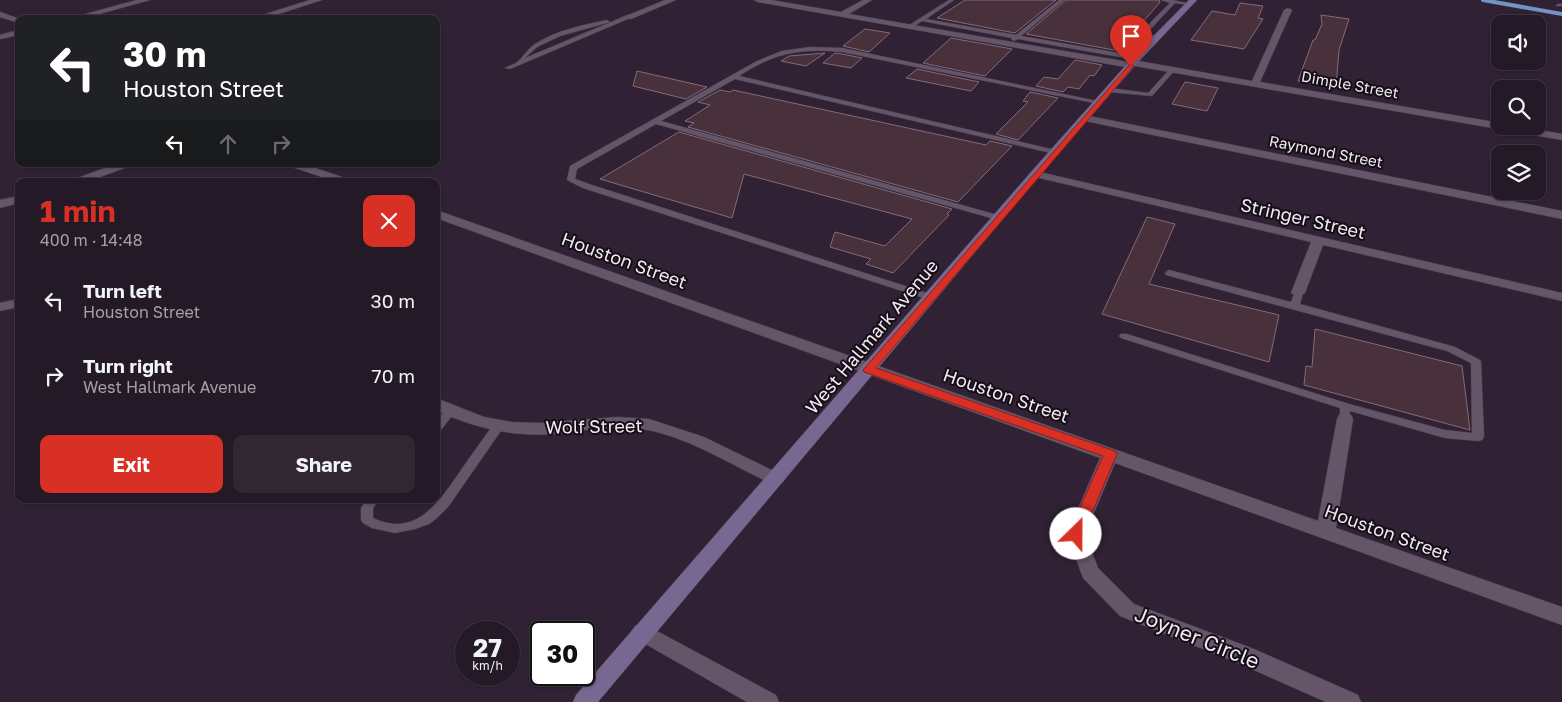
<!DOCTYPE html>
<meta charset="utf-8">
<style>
:root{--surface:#241a27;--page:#302733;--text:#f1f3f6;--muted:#a3a1a7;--line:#413844;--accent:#d93025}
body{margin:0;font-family:"Golos Text",sans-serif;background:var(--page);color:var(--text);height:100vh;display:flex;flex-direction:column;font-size:19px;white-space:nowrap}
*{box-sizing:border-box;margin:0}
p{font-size:16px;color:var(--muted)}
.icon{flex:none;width:28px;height:28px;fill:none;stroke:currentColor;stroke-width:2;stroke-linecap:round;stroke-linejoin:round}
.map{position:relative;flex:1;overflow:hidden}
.sheet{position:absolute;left:15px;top:178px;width:425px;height:325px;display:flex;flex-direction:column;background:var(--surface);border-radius:10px;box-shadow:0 1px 4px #0004,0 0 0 1px var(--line)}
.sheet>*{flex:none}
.top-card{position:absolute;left:15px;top:15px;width:425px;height:152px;border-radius:10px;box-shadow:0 1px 4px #0004,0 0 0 1px var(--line);background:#202124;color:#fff;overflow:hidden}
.tools{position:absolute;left:1491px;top:15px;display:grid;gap:10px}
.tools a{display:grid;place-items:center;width:55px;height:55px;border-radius:10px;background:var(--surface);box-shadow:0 1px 4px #0004,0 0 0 1px var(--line);font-size:25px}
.speed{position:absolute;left:455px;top:621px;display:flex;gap:10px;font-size:25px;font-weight:700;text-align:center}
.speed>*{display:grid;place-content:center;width:65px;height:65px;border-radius:50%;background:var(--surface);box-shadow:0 1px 4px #0004,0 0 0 1px var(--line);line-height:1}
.speed small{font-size:12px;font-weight:400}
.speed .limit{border:2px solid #111;border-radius:8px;background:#fff;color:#111}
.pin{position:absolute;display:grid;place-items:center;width:42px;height:42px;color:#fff;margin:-51px -21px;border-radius:50% 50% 50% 0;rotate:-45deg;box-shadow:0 0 5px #0007}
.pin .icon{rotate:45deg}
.me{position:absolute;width:55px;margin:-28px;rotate:23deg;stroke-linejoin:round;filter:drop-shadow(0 0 4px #0008)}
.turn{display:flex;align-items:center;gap:18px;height:105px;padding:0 25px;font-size:22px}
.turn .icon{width:65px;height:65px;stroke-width:2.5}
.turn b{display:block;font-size:35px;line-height:42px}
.lanes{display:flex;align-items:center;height:48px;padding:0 25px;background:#0003;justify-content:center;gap:25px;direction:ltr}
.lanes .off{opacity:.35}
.round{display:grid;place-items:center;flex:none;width:52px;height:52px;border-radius:10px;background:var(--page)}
.head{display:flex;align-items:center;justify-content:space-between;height:85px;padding:0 25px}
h1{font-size:30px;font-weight:700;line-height:38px;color:var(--accent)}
.action{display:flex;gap:10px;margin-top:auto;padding:10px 25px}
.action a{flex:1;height:58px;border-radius:10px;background:var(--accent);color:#fff;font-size:20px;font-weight:700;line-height:58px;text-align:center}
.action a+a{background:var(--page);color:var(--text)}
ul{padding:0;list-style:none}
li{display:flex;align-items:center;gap:15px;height:75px;padding:0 25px}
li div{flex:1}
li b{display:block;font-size:19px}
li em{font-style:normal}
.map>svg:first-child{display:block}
</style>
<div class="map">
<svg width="1562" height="702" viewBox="0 0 1562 702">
<rect width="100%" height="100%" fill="#302234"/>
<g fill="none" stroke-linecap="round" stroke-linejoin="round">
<!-- stream -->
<polyline stroke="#7194c4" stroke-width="4" points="1483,0 1562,14"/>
</g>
<!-- building -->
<g fill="#48313b" stroke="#856b76">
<polygon points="965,0 1056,0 1015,33 937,18"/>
<polygon points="1066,0 1159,0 1160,2 1120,49 1114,50 1026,34"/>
<polygon points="1240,3 1263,6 1258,18 1263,19 1244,49 1191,40 1212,11 1235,15"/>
<polygon points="1321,15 1349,19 1339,50 1336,87 1298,81 1313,40 1315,40 1322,24"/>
<polygon points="865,29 890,33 869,52 843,46"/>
<polygon points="951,38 1012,49 985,76 923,63"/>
<polygon points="825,53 806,66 781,61 789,56"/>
<polygon points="835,53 842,54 862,58 851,68 823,63"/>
<polygon points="1075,60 1102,65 1094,76 1090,75 1079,89 1068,87 1063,92 1036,86 1044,77 1058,79"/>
<polygon points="917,69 979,82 971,91 906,78"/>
<polygon points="637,71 707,87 686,99 633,86"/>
<polygon points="1185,82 1218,88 1207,111 1172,104"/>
<polygon points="720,90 730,92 733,90 986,145 990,141 1012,146 958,202 688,127 694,123 685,121 710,105 698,102"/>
<polygon points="1030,92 1058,98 1018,140 996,134 1028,102 1023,101"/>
<polygon points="679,132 952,209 947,214 949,215 893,273 866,264 871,259 830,247 835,232 885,246 912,219 744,174 732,218 600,179"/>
<polygon points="1147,217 1175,224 1149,284 1279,315 1269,362 1102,314"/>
<polygon points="1315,329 1462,366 1470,430 1304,385 1306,366 1312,367"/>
</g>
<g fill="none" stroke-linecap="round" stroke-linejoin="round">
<!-- lane casing -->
<g stroke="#4c404f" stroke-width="1">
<g id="lane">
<polygon points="949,0 954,0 926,19 1016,35 1059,0 1064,0 1021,36 1119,53 1138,34 1140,33 1170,3 1161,0 1173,0 1191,4 1189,5 1175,3 1146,34 1160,36 1160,38 1141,37 1124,54 1139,57 1139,59 1137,60 1018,39 1014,41 1011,39 1012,38 922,21 913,27 908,26"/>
<polygon points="1558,4 1562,4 1562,6 1556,6"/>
<path d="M 628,15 L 630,18 L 510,69 L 505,68 C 508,66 512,65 516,63 C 523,58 527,49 535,44 C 557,30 583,25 607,20 L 610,22 L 560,36 L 537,47 L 525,58 Z"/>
<path d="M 810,47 L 842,48 L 1102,102 L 1099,104 L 842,52 C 800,48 774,53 739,76 L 1055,150 L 1059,152 L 1055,154 L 735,79 L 661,121 L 1001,216 L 1001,220 L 998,220 L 656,124 L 577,169 L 575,179 L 589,184 L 933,295 L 935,297 L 930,300 L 583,188 L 567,180 L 570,166 L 757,61 L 782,51 Z"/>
<polygon points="1170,69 1175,70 1152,96 1109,92 1106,90 1109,88 1148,93"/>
<polygon points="1169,270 1291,302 1295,291 1301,291 1303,293 1300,304 1455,347 1480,360 1481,362 1484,437 1482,440 1478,441 1445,438 1350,411 1349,422 1341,422 1340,419 1340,408 1121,338 1119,336 1121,334 1127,334 1349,404 1445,430 1472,433 1471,363 1447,351 1166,275 1165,273"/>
<polygon points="451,407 456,411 440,431 436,432 436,421 447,408"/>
<path d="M 499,421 L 503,422 L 505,425 L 503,428 L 448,507 L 437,518 L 429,524 L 415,529 L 395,533 L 372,528 L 363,523 L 361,520 L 361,508 L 367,499 L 379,499 L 373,508 L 373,518 C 417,539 440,500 461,470 C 472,454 484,438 495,422 Z"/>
</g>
</g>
<!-- street casing -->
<g stroke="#4c404f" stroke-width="1">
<g id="street">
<polygon points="137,0 150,0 81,19 67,19"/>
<polygon points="310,0 322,0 263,19 250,19"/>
<polygon points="665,0 676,0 631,19 624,17"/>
<polygon points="754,0 771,0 841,12 863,0 872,0 849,14 1129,62 1133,60 1252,81 1284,10 1288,8 1292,10 1260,82 1500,123 1500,126 1517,126 1562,134 1562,140 1135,66 1131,68 758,2"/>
<polygon points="0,12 20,19 19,23 0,17"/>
<polygon points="19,30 19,35 0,39 0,35"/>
<polygon points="1084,115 1562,211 1562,219 1080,120 1079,118"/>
<polygon points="116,164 131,164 130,166 89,181 73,181 75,179"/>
<polygon points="288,164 303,164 348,179 350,181 334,181 289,166"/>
<polygon points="1035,171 1562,293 1562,301 1323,245 1305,293 1298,297 1291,293 1311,242 1031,176 1029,174"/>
<polygon points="19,196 19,203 0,208 0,200"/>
<polygon points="436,210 1318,521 1337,419 1339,415 1345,414 1351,415 1353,419 1336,528 1562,607 1562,625 1115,463 1085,534 1098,568 1134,604 1254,649 1358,695 1361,702 1326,702 1238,663 1120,616 1083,578 1067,534 1100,458 436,218"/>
<polygon points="19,299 19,307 0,311 0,303"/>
<path d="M 436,398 L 484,417 L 512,422 L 539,423 L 618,417 L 649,419 L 704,437 L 782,475 L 785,479 L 782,483 L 776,485 L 770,483 C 727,463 681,432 633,428 C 607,426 580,431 554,434 C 513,437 473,428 436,410 Z"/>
<polygon points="642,623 776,695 779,702 747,702 635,638 631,632 635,626"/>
</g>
</g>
<!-- secondary casing -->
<g stroke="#4c404f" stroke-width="1">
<polygon id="secondary" points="1189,0 1197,0 1140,60 1039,176 598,702 573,702 576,695 1031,172 1134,56"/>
</g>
<!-- lane -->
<use href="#lane" fill="#655569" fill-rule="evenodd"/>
<!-- street -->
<use href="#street" fill="#655569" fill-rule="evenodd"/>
<!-- secondary -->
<use href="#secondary" fill="#766891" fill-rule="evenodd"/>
</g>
<!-- route -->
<polygon fill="#d93025" stroke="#8d1f18" points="1131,63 1134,66 1133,67 876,368 1115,451 1117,454 1083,534 1081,538 1076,540 1071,538 1068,534 1103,456 864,372 863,370"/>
<g text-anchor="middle" stroke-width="4" stroke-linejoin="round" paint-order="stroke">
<!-- far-street labels -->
<g font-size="15" fill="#f1e8f4" stroke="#150e16">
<text transform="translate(1350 85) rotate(10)" y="5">Dimple Street</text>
<text transform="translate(1326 152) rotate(11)" y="5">Raymond Street</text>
</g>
<!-- street labels -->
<g font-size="18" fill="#f1e8f4" stroke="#150e16">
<text transform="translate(1303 219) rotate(13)" y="6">Stringer Street</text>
<text transform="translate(624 261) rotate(20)" y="6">Houston Street</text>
<text transform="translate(872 337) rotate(-50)" y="6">West Hallmark Avenue</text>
<text transform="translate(1006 396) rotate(19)" y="6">Houston Street</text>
<text transform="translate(594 427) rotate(-1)" y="6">Wolf Street</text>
<text transform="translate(1387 533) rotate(20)" y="6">Houston Street</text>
</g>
<!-- near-street labels -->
<g font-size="21" fill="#f1e8f4" stroke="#150e16">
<text transform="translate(1197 638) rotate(22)" y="7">Joyner Circle</text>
</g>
</g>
</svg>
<div class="tools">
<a><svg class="icon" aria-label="sound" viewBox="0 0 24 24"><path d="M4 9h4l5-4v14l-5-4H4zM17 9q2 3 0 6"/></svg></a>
<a><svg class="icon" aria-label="search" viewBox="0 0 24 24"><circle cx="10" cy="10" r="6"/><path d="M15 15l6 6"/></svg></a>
<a><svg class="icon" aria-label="layers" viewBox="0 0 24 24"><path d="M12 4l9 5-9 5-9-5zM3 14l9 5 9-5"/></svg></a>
</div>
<div class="speed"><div>27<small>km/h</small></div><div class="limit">30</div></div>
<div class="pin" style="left:1131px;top:66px;background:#d93025"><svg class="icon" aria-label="arrive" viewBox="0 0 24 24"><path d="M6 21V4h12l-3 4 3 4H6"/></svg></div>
<svg class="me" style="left:1076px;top:534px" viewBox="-20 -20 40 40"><circle r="19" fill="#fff"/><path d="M0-13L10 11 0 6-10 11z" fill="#d93025"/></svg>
<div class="top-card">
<div class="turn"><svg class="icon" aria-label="left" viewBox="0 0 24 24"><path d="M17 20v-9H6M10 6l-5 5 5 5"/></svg><div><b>30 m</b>Houston Street</div></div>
<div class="lanes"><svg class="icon" aria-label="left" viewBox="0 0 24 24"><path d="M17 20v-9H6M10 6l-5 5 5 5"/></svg><svg class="icon off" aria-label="ahead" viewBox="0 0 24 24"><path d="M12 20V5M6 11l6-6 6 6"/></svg><svg class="icon off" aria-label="right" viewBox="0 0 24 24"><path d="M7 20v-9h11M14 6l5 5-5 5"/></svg></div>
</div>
<section class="sheet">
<div class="head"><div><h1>1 min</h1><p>400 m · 14:48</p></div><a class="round" style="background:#d93025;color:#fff"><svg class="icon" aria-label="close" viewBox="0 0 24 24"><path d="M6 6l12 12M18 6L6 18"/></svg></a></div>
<ul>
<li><svg class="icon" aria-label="left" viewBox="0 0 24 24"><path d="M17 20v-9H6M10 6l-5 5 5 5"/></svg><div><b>Turn left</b><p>Houston Street</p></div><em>30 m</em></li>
<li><svg class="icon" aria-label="right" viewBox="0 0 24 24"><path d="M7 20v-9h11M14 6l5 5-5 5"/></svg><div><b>Turn right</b><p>West Hallmark Avenue</p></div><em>70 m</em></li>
</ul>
<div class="action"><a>Exit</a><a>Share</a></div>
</section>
</div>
